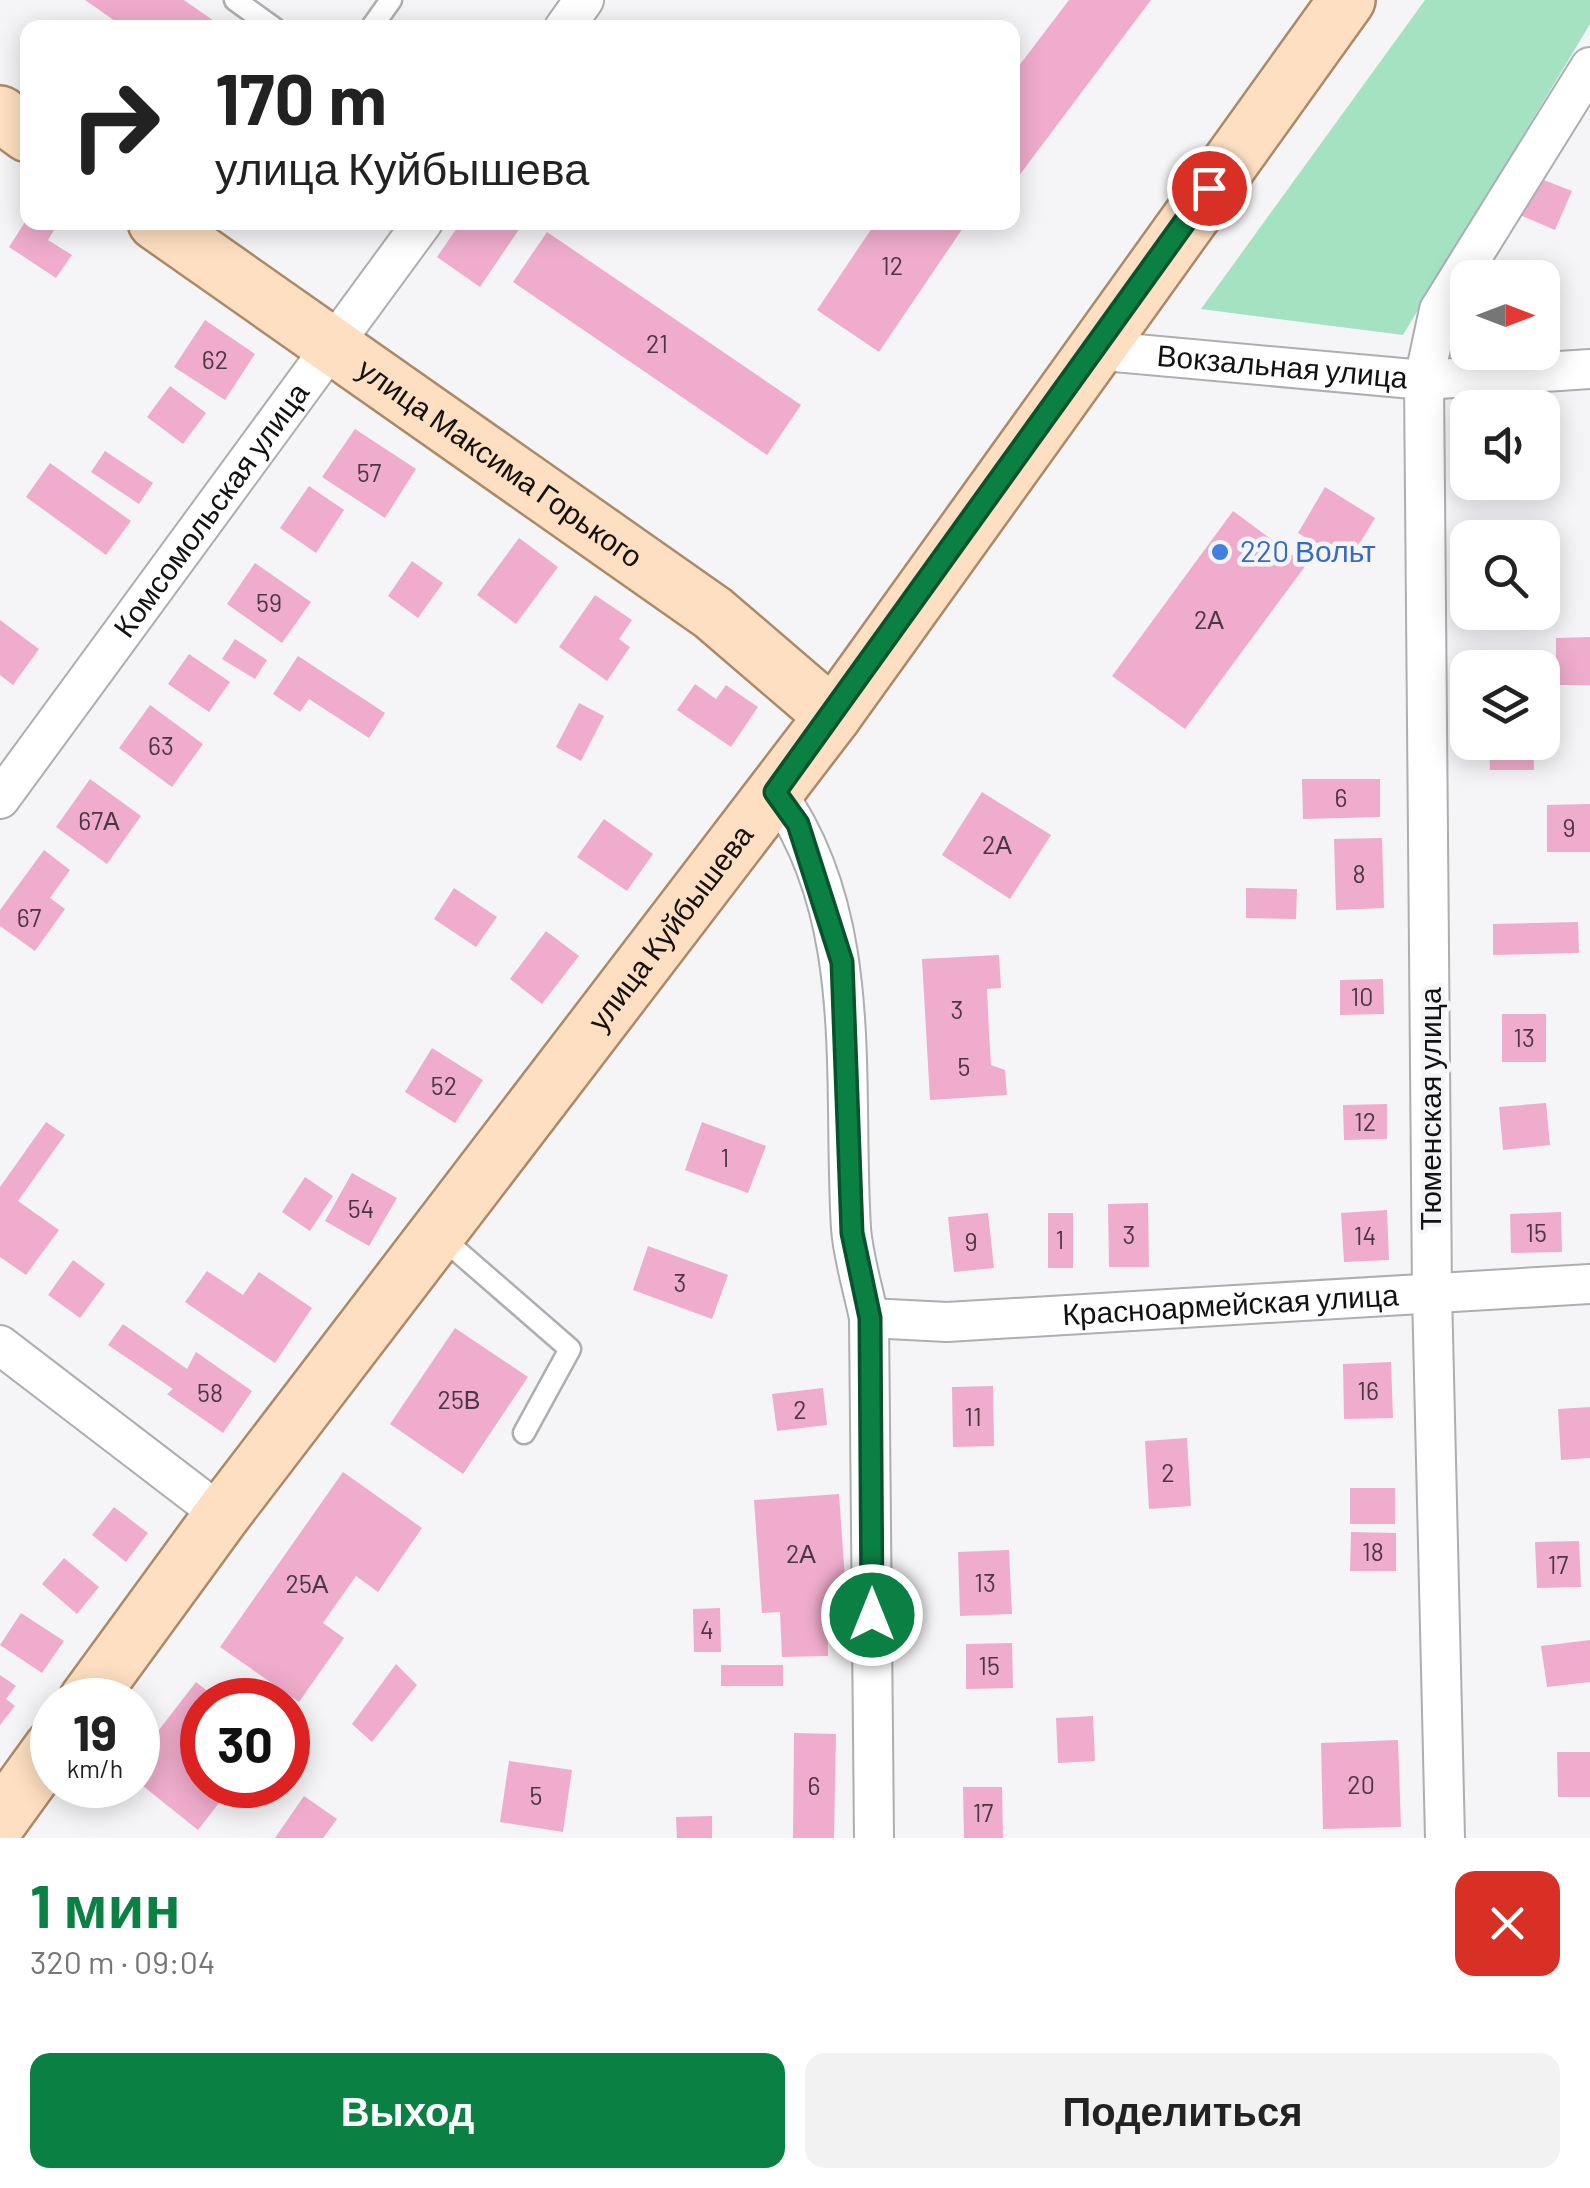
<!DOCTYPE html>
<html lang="ru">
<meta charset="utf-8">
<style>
:root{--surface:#fff;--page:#f2f2f2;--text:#222;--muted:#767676;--accent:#0b8043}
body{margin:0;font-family:Barlow,sans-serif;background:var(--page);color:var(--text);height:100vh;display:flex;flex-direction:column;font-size:38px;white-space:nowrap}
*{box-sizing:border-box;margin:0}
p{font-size:32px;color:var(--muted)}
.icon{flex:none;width:55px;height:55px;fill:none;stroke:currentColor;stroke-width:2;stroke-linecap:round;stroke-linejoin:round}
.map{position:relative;height:1838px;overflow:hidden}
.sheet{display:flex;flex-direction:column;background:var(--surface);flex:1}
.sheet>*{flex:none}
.banner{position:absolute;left:20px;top:20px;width:1000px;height:210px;border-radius:20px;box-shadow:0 5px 25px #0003;background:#fff;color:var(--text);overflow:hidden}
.needle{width:65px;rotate:90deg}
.controls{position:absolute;left:1450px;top:260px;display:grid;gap:20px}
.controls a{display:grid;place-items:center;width:110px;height:110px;border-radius:20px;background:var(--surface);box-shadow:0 5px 25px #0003;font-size:50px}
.speed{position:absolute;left:30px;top:1678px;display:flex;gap:20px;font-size:50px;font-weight:700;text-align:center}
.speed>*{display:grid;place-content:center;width:130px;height:130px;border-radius:50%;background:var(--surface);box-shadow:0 5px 25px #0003;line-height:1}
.speed small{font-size:25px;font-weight:400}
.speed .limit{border:15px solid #d22;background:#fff;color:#111}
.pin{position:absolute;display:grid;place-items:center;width:85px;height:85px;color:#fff;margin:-42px;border:5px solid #fff;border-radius:50%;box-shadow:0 2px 10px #0007}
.me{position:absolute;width:110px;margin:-55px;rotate:0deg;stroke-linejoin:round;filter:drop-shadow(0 0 8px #0008)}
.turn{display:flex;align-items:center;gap:35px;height:210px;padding:0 30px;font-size:45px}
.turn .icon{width:130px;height:130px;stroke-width:2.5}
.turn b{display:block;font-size:70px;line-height:85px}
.round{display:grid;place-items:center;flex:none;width:105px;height:105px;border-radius:20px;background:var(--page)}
.summary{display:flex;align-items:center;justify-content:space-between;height:170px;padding:0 30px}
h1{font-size:60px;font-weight:700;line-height:75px;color:var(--accent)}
.action{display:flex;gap:20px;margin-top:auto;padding:20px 30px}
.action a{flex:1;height:115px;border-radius:20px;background:var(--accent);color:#fff;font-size:40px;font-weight:700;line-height:115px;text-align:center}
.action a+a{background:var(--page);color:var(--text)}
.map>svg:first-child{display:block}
</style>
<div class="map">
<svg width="1590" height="1838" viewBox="0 0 1590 1838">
<rect width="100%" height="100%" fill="#f5f5f7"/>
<!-- green -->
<polygon fill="#a4e2c1" points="1425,0 1590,0 1590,24 1403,335 1201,309"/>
<!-- building -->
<g fill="#efaccc">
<polygon points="85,0 184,0 224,28 125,28"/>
<polygon points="1069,0 1151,0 1012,185 1012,75"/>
<polygon points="1536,177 1572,191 1555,230 1520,215"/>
<polygon points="25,222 59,222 48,240 72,255 56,278 9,247"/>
<polygon points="461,222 524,222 480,287 437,257"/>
<polygon points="876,222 967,222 879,352 817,310"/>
<polygon points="547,232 801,405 767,455 513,282"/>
<polygon points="205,320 255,354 225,400 174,367"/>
<polygon points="170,386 206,413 183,444 147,417"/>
<polygon points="355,429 416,469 385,518 322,477"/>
<polygon points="105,451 153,483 139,504 91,472"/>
<polygon points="50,463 131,521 106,555 26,497"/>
<polygon points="309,486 344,510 316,553 280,528"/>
<polygon points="1325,487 1375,518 1348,563 1298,533"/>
<polygon points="1233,511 1306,565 1185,729 1112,676"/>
<polygon points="519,538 558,567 516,624 477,595"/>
<polygon points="412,561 443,583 418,618 388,596"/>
<polygon points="255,563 311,602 282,643 227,604"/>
<polygon points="595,595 632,620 619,639 630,647 607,681 559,647"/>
<polygon points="0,620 39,649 13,685 0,675"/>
<polygon points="1590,637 1590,685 1556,685 1556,638"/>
<polygon points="235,639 267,660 255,679 222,659"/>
<polygon points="189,654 230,682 209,712 168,684"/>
<polygon points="298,656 385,713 369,738 309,699 300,712 273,694"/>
<polygon points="695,684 716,699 726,685 758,707 731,747 677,710"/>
<polygon points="579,703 604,716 581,761 556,747"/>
<polygon points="150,705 203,744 172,787 119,748"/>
<polygon points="1489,742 1533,742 1534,770 1490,770"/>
<polygon points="90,779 141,816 107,864 56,827"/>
<polygon points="1302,779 1380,779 1380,817 1303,819"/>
<polygon points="982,792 1051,835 1010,899 942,855"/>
<polygon points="1590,804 1590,852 1547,852 1547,805"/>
<polygon points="604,819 653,854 627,891 577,857"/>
<polygon points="1382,838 1384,908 1336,910 1334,839"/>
<polygon points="44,850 70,870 50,898 65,909 35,951 0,926 0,910"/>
<polygon points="454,888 497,917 476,947 434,919"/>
<polygon points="1246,888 1297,889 1296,919 1246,918"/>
<polygon points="1578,922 1579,953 1493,955 1493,924"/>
<polygon points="546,931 579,956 542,1004 510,979"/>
<polygon points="999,955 1001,988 987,989 989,1032 991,1065 1005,1070 1007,1095 930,1100 922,959"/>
<polygon points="1383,979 1384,1014 1340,1015 1340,980"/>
<rect x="1502" y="1014" width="44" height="48"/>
<polygon points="432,1048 483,1080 455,1123 405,1092"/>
<polygon points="1546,1103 1550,1145 1503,1150 1499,1107"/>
<polygon points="1387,1104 1387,1139 1344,1140 1343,1105"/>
<polygon points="46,1122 65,1135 18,1201 59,1230 26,1275 0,1257 0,1187"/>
<polygon points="702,1122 766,1146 748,1193 685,1170"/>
<polygon points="352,1173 397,1198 369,1246 325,1221"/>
<polygon points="305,1177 333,1196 310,1231 282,1212"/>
<polygon points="1148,1203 1149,1267 1109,1267 1108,1204"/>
<polygon points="1387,1210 1389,1260 1344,1262 1341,1213"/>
<polygon points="1561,1212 1562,1252 1511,1253 1510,1214"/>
<polygon points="988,1213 994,1268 954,1272 948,1217"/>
<rect x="1048" y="1213" width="25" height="55"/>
<polygon points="648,1246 728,1275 712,1319 633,1290"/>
<polygon points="73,1260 105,1284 80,1318 48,1295"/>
<polygon points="207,1271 243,1295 259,1272 312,1308 275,1363 185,1302"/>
<polygon points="123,1324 187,1369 196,1352 252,1391 223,1433 167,1394 173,1389 108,1345"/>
<polygon points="455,1328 528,1377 463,1474 390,1424"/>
<polygon points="1391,1362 1393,1418 1344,1419 1343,1364"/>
<polygon points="993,1386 994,1446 953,1447 952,1387"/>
<polygon points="823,1388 827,1425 777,1431 772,1394"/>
<polygon points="1590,1407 1590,1458 1561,1460 1558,1409"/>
<polygon points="1187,1438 1191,1506 1149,1509 1145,1441"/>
<polygon points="343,1472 422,1528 378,1592 356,1576 323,1623 344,1638 299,1702 220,1647"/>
<rect x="1350" y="1488" width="45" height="36"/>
<polygon points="839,1494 847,1607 827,1610 828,1656 782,1657 780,1612 762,1613 754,1500"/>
<polygon points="114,1507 148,1533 126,1562 92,1535"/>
<polygon points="1351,1532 1396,1533 1396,1571 1350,1571"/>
<polygon points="1579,1541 1581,1587 1537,1588 1535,1542"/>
<polygon points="1009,1550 1012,1614 960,1616 958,1552"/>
<polygon points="64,1558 99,1587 77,1614 42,1584"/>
<polygon points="720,1608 721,1652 694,1652 693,1609"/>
<polygon points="21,1613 64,1641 42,1673 0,1645"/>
<polygon points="1590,1640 1590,1682 1547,1687 1541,1646"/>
<polygon points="1012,1643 1013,1688 966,1689 966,1644"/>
<polygon points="396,1664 417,1685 372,1742 352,1724"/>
<rect x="721" y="1665" width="62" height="21"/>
<polygon points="0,1675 16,1686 6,1699 15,1706 0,1725"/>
<polygon points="196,1682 219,1700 202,1700 202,1785 233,1785 198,1830 138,1782 138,1757"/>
<polygon points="1093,1716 1095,1761 1058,1763 1056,1718"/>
<polygon points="794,1733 836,1734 834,1838 793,1838"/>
<polygon points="1398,1740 1401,1827 1323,1829 1321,1743"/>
<polygon points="1557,1752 1590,1752 1590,1797 1558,1797"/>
<polygon points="509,1761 572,1770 563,1832 500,1822"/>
<polygon points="963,1787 1002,1787 1003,1838 964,1838"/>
<polygon points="304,1796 337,1819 323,1838 275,1838"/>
<polygon points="712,1816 712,1838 677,1838 676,1817"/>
</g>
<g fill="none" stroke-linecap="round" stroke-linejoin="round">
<!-- service casing -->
<g stroke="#adaeb0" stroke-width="25">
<g id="service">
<polyline points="235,0 274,28"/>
<polyline points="371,28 391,0"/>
<polyline points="440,1236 570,1349 524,1433"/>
</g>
</g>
<!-- minor casing -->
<g stroke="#adaeb0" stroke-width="42">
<g id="minor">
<polyline points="564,28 584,0"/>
<path id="s1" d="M 1093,350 L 1424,380 L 1590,369"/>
<path d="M 775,791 C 866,917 842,1082 851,1228 C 853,1257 863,1288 869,1318 L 874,1838"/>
<path id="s2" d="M 0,799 L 423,222"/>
<path id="s3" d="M 869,1318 L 947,1322 L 1590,1284"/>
<polyline points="0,1345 222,1515"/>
<polyline points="1445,1838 1432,1292 1424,380 1439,310 1590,67"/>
</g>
</g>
<!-- primary casing -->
<g stroke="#ab8a69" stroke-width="60">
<g id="primary">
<polyline points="0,114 28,134"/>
<path id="s4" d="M 156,222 L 713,613 L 833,716"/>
<path id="s5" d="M 87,1700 L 222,1515 L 833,716 L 1347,0"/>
<polyline points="0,1820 52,1748"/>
</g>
</g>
<!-- service -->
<use href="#service" stroke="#fff" stroke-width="20"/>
<!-- minor -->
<use href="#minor" stroke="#fff" stroke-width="38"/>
<!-- primary -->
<use href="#primary" stroke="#fedfc1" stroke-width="55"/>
</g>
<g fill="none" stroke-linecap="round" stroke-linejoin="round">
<!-- route casing -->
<g stroke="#07532c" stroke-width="25">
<polyline id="route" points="872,1615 870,1318 852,1233 842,962 798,824 775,792 1209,188"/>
</g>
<!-- route -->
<use href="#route" stroke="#0b8043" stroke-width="18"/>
</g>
<!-- markers -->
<circle fill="#3f7fe0" stroke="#f5f5f7" stroke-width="4" cx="1220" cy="552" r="10"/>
<g text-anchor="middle" stroke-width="9" stroke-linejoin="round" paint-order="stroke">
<!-- number labels -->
<g font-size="25" fill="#493841">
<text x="892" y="275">12</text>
<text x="657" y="353">21</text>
<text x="215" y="369">62</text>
<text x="369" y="482">57</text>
<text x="269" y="612">59</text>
<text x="1209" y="629">2А</text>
<text x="161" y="755">63</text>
<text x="1341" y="807">6</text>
<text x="99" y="830">67А</text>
<text x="1569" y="837">9</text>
<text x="997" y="854">2А</text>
<text x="1359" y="883">8</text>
<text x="29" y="927">67</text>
<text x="1362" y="1006">10</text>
<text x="957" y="1019">3</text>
<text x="1524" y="1047">13</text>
<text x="964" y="1076">5</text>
<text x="444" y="1095">52</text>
<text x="1365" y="1131">12</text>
<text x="725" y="1167">1</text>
<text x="361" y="1218">54</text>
<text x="1536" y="1242">15</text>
<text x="1129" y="1244">3</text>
<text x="1365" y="1245">14</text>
<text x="1060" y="1249">1</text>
<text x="971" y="1251">9</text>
<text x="680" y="1292">3</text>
<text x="1368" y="1400">16</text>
<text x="210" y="1402">58</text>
<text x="459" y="1409">25В</text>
<text x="800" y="1419">2</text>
<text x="973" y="1426">11</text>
<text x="1168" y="1482">2</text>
<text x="1373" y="1561">18</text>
<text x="801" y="1563">2А</text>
<text x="1558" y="1574">17</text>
<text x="985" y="1592">13</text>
<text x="307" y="1593">25А</text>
<text x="707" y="1639">4</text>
<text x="989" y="1675">15</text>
<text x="1361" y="1794">20</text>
<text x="814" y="1795">6</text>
<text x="536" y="1805">5</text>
<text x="983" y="1822">17</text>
</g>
<!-- street labels -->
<g font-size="30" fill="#121213" stroke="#f5f5f7">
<text dy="10" stroke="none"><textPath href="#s1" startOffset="190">Вокзальная улица</textPath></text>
<text dy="10" stroke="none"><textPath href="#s4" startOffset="420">улица Максима Горького</textPath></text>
<text dy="10" stroke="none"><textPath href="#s2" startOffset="358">Комсомольская улица</textPath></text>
<text dy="10" stroke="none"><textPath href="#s5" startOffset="968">улица Куйбышева</textPath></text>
<text transform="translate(1431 1109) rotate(-90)" y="10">Тюменская улица</text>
<text dy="10" stroke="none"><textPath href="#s3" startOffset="362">Красноармейская улица</textPath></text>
</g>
<!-- shop labels -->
<g font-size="30" fill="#366cbe" stroke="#f5f5f7" text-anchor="start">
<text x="1240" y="562">220 Вольт</text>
</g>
</g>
</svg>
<div class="controls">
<a><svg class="needle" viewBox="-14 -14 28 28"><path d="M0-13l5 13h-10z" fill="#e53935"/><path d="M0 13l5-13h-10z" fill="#767676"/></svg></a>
<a><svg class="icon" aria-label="sound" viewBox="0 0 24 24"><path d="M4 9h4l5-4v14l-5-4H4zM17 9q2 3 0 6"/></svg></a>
<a><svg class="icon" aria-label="search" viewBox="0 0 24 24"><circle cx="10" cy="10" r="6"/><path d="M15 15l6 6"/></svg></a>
<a><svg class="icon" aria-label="layers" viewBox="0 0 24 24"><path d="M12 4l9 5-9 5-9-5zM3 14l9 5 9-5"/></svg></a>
</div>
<div class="speed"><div>19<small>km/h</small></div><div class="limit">30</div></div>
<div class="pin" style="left:1209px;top:188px;background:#d93025"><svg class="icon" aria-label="arrive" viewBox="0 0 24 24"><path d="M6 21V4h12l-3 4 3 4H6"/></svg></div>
<svg class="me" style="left:872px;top:1615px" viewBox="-20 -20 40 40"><circle r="17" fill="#0b8043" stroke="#fff" stroke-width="3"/><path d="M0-11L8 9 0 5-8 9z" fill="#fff"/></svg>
<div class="banner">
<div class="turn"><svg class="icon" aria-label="right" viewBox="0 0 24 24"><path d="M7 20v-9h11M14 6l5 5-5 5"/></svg><div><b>170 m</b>улица Куйбышева</div></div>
</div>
</div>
<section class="sheet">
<div class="summary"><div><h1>1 мин</h1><p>320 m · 09:04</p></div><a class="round" style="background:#d93025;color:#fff"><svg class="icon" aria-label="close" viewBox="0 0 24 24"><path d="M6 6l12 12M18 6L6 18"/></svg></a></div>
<div class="action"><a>Выход</a><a>Поделиться</a></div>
</section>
